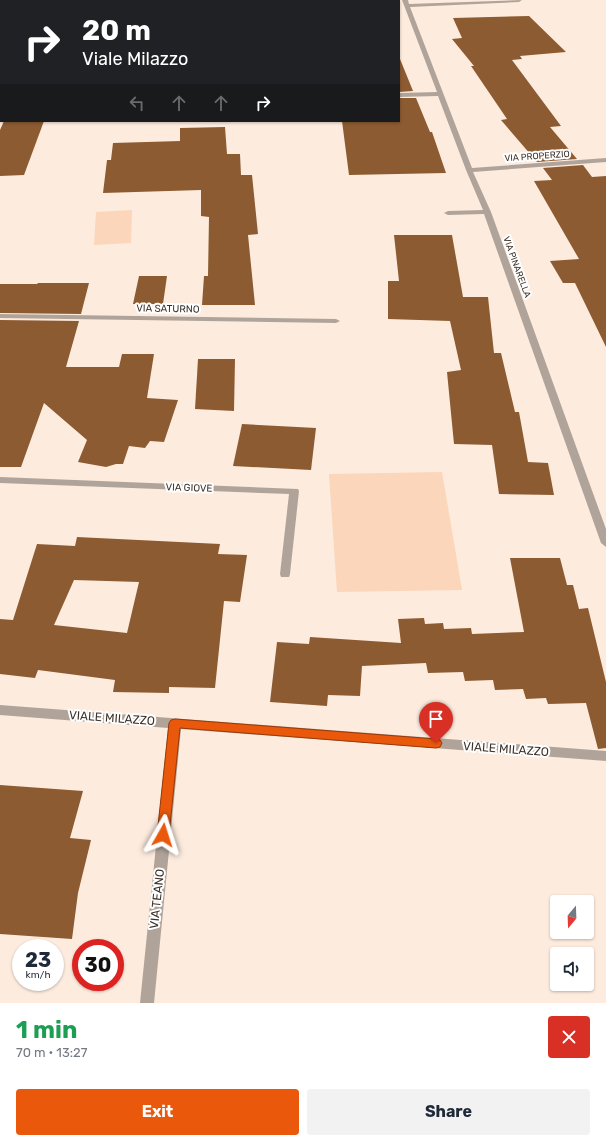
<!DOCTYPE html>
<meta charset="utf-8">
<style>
:root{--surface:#fff;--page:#f2f2f3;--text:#1f2937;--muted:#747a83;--accent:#ea580c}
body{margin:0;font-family:Rubik,sans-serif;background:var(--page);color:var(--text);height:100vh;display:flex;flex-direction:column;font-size:15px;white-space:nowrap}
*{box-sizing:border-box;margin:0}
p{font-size:13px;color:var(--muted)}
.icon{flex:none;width:22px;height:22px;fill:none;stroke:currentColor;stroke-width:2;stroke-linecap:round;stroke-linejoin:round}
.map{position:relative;height:1003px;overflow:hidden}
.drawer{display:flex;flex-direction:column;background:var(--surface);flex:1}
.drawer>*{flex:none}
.hud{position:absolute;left:0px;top:0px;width:400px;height:122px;box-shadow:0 1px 3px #0004;background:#202124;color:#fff;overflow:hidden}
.needle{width:26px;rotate:199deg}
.controls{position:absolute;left:550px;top:895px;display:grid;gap:8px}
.controls a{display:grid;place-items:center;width:44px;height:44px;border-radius:4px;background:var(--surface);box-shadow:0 1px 3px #0004;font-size:20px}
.speed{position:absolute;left:12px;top:939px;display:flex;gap:8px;font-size:20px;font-weight:700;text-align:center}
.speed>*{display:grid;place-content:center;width:52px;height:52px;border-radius:50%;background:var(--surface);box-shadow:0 1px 3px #0004;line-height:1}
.speed small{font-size:10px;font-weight:400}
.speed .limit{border:6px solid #d22;background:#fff;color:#111}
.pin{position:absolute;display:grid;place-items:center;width:34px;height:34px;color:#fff;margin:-41px -17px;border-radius:50% 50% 50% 0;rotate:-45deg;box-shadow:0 0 4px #0007}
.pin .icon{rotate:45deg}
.me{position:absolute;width:44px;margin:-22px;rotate:6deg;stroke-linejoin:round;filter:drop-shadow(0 0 3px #0008)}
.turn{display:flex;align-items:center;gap:14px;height:84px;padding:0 16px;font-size:18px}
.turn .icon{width:52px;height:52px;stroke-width:2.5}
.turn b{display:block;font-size:28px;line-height:34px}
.lanes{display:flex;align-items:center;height:38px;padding:0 16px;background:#0003;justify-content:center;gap:20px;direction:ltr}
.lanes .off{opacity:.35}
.round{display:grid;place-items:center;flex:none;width:42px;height:42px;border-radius:4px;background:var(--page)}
.head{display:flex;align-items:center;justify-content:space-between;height:68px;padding:0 16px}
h1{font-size:24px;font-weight:700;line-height:30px;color:#1e9e55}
.button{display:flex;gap:8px;margin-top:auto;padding:8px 16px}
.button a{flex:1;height:46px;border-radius:4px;background:var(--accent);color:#fff;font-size:16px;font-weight:700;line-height:46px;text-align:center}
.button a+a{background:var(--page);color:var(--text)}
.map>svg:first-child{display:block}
</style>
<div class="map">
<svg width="606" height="1003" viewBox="0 0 606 1003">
<rect width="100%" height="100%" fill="#fdebde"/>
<!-- green -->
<g fill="#fbd6ba">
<polygon points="132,210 131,243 94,245 96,212"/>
<polygon points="442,472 462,590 337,592 329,474"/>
</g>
<!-- building -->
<g fill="#8d5b31" fill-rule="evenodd">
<polygon points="529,16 566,52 520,56 522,59 512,60 561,126 550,127 577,159 537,162 501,120 507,119 471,66 474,66 452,39 462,38 453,18"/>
<polygon points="400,59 413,91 399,92"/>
<polygon points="399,98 416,98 430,132 432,132 446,173 349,175 342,121 399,121"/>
<polygon points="4,121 44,121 24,175 0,176 0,130"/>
<polygon points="225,127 227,154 240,154 241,175 252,175 258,234 248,235 255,305 202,305 204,276 208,276 209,217 201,216 201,190 103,193 107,160 111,160 113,143 180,141 180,128"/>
<polygon points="583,165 592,177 606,176 606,347 575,283 563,283 550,261 579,259 534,181 552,180 543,168"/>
<polygon points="394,235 452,235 463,297 488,297 494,353 501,353 515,412 519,412 528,462 548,463 554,495 499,494 492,445 454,444 447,372 461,370 450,321 388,319 388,281 399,281"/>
<polygon points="139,276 167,276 163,304 133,304"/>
<polygon points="38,283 89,283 81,314 0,313 0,284 37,284"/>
<polygon points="0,320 79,321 66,367 119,367 122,354 154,354 147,398 178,400 164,442 150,441 145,448 129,446 123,464 116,464 106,467 78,462 87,440 44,403 21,467 0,467"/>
<polygon points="198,359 235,359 234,411 195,409"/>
<polygon points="242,424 316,428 311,470 233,466"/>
<path d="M 77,537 L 220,544 L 218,554 L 247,555 L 240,602 L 224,601 L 215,688 L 169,687 L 169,693 L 113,692 L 115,680 L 38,670 L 35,678 L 0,674 L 0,619 L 13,620 L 37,544 L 75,546 ZM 74,580 L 139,582 L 127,633 L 54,625 Z"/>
<polygon points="510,558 560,558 567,585 573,585 579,609 588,608 606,682 606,748 598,749 586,703 548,704 546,698 526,699 523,689 495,690 493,680 465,681 463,672 428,673 426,663 362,666 360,696 328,695 327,706 270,702 277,642 309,644 310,637 401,643 398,619 424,618 425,624 443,623 444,629 471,628 472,634 524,632"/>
<polygon points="0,785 83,791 70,838 91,840 78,893 72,939 0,934"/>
</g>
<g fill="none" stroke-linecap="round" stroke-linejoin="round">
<!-- minor -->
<g fill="#b0a49a" fill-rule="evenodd">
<rect x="184" y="0" width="6" height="1"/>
<polygon points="402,0 408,0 409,4 522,0 519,2 410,7 472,168 606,158 606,162 473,172 491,212 606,529 606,547 601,543 484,214 448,215 444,213 448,211 483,210 466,170 438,96 399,97 399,93 437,92"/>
<rect x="0" y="14" width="1" height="4"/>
<rect x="0" y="103" width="1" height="4"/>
<polygon points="0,314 336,319 340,321 336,323 0,318"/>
<polygon points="0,477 298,489 299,491 290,574 289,577 281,577 280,574 289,494 0,483"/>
<polygon points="0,705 606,751 606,761 181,729 154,1003 140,1003 168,728 0,715"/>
</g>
</g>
<!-- route -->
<polygon fill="#ea580c" stroke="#983908" points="175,719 436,739 440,740 442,743 440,747 436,748 180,728 169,835 168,839 163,840 159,839 157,835 169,723 171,720"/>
<g text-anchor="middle" stroke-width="4" stroke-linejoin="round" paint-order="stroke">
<!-- far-street labels -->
<g font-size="9" fill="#3d3229" stroke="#fff">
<text transform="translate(537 156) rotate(-4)" y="3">VIA PROPERZIO</text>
<text transform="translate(517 267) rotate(70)" y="3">VIA PINARELLA</text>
</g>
<!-- street labels -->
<g font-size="10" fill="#3d3229" stroke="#fff">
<text transform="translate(168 308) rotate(1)" y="4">VIA SATURNO</text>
<text transform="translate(189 487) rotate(2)" y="4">VIA GIOVE</text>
</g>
<!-- near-street labels -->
<g font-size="12" fill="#3d3229" stroke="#fff">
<text transform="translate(112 718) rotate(4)" y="4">VIALE MILAZZO</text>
<text transform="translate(506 749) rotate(4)" y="4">VIALE MILAZZO</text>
<text transform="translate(157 899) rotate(-84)" y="4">VIA TEANO</text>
</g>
</g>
</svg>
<div class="controls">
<a><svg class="needle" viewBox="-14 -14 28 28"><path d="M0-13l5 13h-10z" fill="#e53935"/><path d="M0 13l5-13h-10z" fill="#747a83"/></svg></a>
<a><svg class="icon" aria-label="sound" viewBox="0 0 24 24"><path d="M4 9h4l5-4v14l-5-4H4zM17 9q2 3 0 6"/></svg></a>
</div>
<div class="speed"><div>23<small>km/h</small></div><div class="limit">30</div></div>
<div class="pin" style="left:436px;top:743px;background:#d93025"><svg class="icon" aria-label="arrive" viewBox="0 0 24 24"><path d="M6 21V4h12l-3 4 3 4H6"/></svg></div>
<svg class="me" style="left:163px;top:835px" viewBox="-20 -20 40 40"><path d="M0-17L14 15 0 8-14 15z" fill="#ea580c" stroke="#fff" stroke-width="4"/></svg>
<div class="hud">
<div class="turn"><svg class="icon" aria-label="right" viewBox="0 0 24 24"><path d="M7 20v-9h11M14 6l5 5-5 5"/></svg><div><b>20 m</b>Viale Milazzo</div></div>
<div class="lanes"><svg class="icon off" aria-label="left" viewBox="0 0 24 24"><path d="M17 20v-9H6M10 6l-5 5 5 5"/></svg><svg class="icon off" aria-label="ahead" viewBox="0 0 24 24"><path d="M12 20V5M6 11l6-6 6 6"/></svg><svg class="icon off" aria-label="ahead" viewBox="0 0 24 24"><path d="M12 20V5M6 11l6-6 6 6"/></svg><svg class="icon" aria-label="right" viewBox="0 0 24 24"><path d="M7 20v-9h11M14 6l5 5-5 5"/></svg></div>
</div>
</div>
<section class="drawer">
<div class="head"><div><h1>1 min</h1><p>70 m · 13:27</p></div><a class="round" style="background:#d93025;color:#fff"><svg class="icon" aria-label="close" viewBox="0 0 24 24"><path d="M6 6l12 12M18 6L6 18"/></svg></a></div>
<div class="button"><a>Exit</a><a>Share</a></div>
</section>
